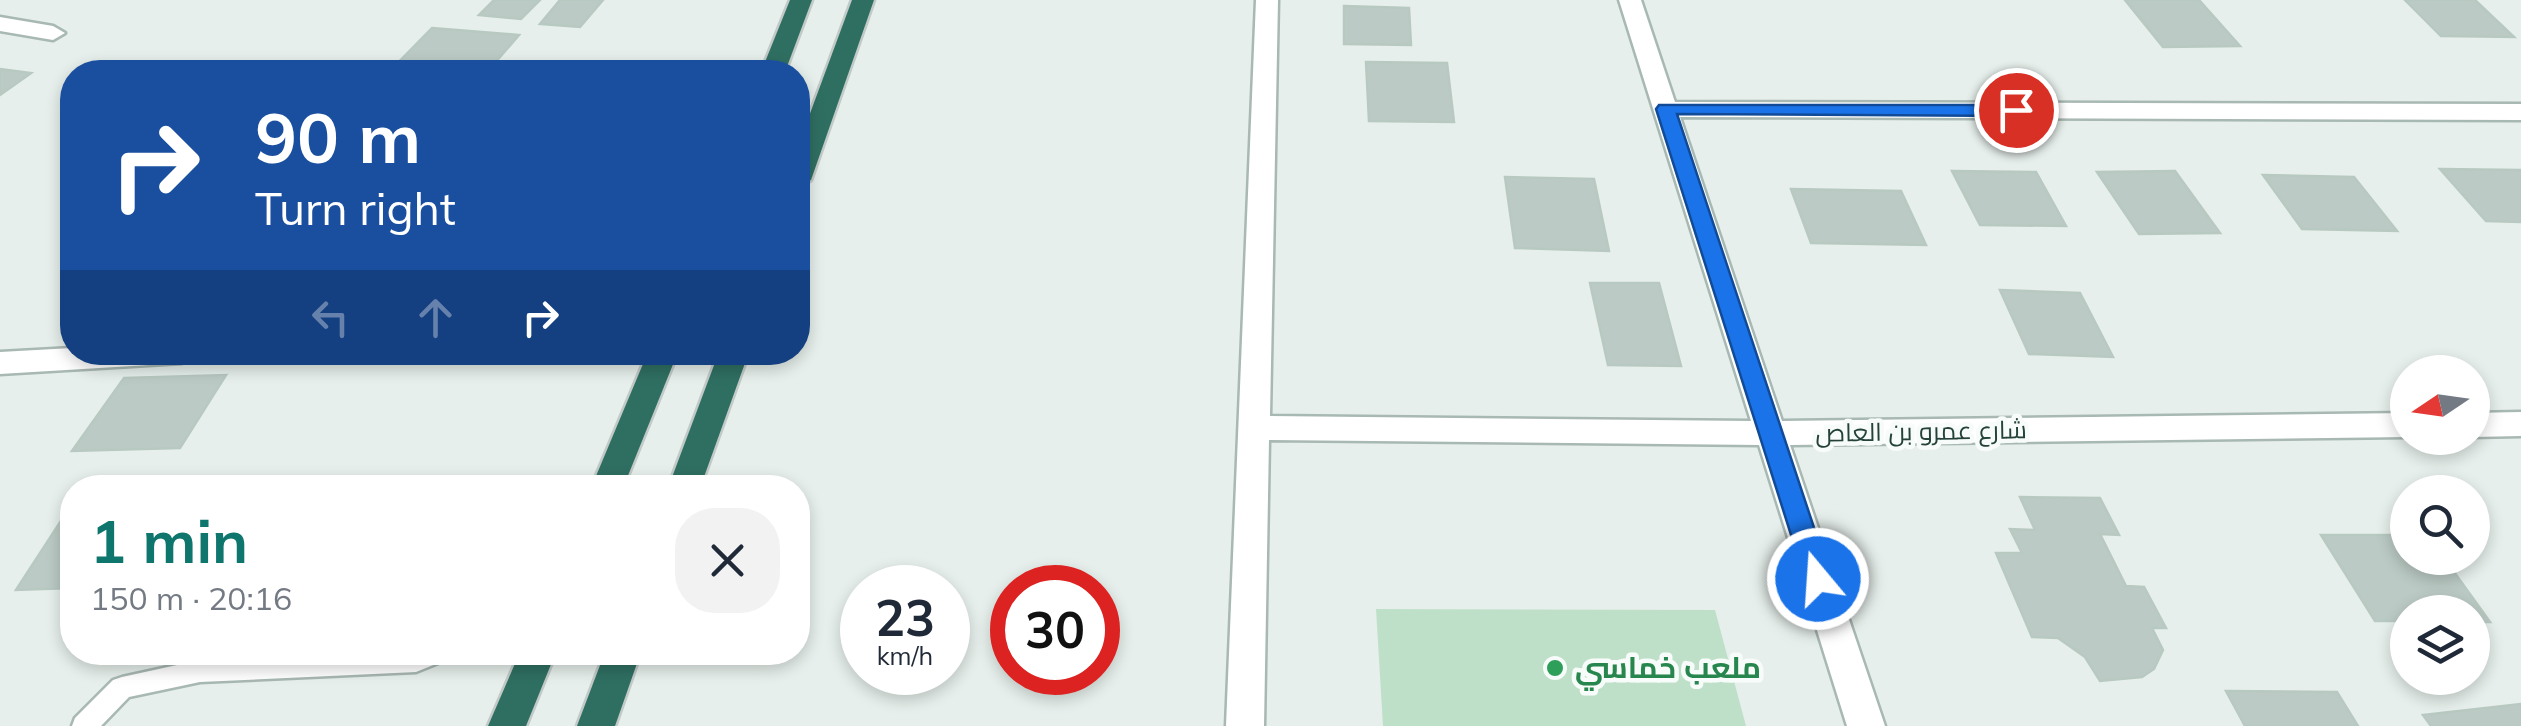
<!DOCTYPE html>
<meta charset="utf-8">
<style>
:root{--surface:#fff;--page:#f2f2f3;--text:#1f2937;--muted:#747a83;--accent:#0f766e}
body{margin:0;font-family:Mulish,Cairo,sans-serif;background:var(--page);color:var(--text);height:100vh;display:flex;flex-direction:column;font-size:38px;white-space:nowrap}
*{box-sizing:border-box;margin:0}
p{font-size:32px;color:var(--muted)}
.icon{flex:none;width:55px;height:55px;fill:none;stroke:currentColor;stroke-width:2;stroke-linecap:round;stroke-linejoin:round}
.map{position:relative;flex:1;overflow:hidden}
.drawer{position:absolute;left:60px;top:475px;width:750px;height:190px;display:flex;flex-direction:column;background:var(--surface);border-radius:40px;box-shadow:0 5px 15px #0003}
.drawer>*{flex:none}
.hud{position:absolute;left:60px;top:60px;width:750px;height:305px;border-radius:40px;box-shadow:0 5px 15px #0003;background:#1a4fa0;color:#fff;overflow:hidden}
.needle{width:65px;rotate:257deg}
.tools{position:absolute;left:2390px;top:355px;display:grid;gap:20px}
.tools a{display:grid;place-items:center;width:100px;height:100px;border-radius:50%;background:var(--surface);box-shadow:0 5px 15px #0003;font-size:50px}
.speed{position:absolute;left:840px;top:565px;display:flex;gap:20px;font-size:50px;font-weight:700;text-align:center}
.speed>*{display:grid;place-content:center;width:130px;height:130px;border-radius:50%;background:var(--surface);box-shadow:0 5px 15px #0003;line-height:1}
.speed small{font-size:25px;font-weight:400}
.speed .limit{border:15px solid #d22;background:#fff;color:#111}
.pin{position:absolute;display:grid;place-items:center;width:85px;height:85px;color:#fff;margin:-42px;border:5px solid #fff;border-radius:50%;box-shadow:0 2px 10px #0007}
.me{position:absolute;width:110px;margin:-55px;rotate:342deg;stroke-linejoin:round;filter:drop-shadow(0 0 8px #0008)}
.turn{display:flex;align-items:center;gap:35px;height:210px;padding:0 30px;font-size:45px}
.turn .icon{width:130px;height:130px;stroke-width:2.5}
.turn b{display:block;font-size:70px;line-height:85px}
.lanes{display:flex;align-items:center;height:95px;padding:0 30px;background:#0003;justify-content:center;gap:50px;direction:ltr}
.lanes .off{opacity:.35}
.round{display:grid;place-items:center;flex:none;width:105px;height:105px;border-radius:40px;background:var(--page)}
.head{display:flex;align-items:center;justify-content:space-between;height:170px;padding:0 30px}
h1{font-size:60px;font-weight:700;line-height:75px;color:var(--accent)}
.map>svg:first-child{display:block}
</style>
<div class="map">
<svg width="2521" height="726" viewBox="0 0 2521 726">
<rect width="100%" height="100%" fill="#e6efeb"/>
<!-- green -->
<polygon fill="#bfe0c8" points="1376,609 1715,610 1746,726 1383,726"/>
<!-- building -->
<g fill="#bbcac4" stroke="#b8c9c2" stroke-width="2.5">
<polygon points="494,0 540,0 521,19 479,15"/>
<polygon points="560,0 603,0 580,27 540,24"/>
<polygon points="2125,0 2199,0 2240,46 2163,47"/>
<polygon points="2405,0 2475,0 2514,37 2441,36"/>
<polygon points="1344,6 1409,8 1411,45 1344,44"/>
<polygon points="432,28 519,35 487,72 389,72"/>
<polygon points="1366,62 1447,63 1454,122 1369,121"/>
<polygon points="0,69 31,73 0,95"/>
<polygon points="2440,169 2521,170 2521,222 2486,221"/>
<polygon points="1952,171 2036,172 2066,226 1980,225"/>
<polygon points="2175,171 2220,233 2139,234 2097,172"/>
<polygon points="2263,175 2354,177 2397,231 2302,229"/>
<polygon points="1505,177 1594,179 1609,251 1515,248"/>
<polygon points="1791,189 1901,191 1926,245 1811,243"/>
<polygon points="1590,283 1659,283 1681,366 1608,365"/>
<polygon points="2000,290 2080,293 2113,357 2029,354"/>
<polygon points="226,375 180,448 72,451 124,378"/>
<polygon points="2020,497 2100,498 2119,535 2100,534 2126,586 2144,587 2166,628 2152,628 2163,650 2154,669 2142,677 2100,681 2085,657 2058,638 2032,637 1996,553 2022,553 2010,529 2035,530"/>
<polygon points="72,506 72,588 16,590 70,507"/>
<polygon points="2321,535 2408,535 2408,558 2444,558 2490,622 2472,622 2472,612 2408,612 2408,621 2375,621"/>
<polygon points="2226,691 2337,692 2358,726 2245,726"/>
<polygon points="2521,704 2521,726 2431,726 2423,715"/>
</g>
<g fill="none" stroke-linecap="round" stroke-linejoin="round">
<!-- lane casing -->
<g stroke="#a8b8b2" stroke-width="5">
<polygon id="lane" points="371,652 452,652 448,659 416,672 200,682 129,697 101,726 72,726 75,718 113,680 122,677 200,660"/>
</g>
<!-- street casing -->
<g stroke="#a8b8b2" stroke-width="5">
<g id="street">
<polygon points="1256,0 1278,0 1270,416 1751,421 1619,0 1641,0 1675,102 2521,104 2521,120 1680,117 1782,421 2408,413 2408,437 1790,445 1885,726 1847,726 1759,445 1269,440 1264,726 1226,726"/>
<polygon points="0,17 53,26 65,33 53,40 0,31"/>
<polygon points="72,348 72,352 197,352 182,363 0,374 0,352"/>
<polygon points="2521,412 2521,436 2472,437 2472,413"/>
</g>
</g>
<!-- highway casing -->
<g stroke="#c2cac8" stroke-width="5">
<g id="highway">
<polygon points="790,0 812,0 785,72 761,72"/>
<polygon points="852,0 874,0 811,180 798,188 798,146"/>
<polygon points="648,352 678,352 623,488 591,488"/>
<polygon points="719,352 749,352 700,488 668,488"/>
<polygon points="520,652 556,652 526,726 488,726"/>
<polygon points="605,652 641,652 615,726 577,726"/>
</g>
</g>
<!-- lane -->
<use href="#lane" fill="#fff" fill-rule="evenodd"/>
<!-- street -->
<use href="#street" fill="#fff" fill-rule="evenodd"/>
<!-- highway -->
<use href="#highway" fill="#2f6f62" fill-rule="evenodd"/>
</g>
<!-- route -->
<polygon fill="#1a73e8" stroke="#114b97" stroke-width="2.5" points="1659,105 2016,105 2025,110 2016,116 1677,114 1831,579 1818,590 1805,579 1656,109"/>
<!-- markers -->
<circle fill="#2e9e5b" stroke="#f7fbf9" stroke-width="4" cx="1555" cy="668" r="10"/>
<g text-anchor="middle" stroke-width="9" stroke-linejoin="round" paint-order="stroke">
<!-- street labels -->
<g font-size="25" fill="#24423a" stroke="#f7fbf9">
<text transform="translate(1921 431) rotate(-1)" y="9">شارع عمرو بن العاص</text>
</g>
<!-- near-leisure labels -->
<g font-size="30" font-weight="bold" fill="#27864d" stroke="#f7fbf9" text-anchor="start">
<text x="1575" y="678">ملعب خماسي</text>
</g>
</g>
</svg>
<div class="tools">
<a><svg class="needle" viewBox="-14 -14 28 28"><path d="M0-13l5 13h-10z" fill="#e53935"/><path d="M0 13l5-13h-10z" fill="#747a83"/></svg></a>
<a><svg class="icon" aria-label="search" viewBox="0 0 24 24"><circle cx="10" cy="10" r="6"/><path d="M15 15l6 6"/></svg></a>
<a><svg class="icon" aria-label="layers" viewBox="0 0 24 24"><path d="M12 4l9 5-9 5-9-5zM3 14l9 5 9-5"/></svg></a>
</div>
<div class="speed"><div>23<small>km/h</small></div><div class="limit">30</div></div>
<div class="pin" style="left:2016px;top:110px;background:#d93025"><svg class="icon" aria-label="arrive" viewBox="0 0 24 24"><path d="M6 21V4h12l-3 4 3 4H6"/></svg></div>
<svg class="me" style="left:1818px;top:579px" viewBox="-20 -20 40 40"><circle r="17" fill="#1a73e8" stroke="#fff" stroke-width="3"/><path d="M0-11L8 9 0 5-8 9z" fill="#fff"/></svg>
<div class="hud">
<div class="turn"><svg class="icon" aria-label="right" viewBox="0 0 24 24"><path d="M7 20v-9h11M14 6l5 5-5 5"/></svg><div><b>90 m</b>Turn right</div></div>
<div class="lanes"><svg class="icon off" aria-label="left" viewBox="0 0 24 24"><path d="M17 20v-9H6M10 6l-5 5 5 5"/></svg><svg class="icon off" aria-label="ahead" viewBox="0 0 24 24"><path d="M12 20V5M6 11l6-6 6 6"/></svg><svg class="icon" aria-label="right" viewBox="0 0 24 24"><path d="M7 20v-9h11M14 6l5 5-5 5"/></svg></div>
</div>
<section class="drawer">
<div class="head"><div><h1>1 min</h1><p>150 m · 20:16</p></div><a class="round"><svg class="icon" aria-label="close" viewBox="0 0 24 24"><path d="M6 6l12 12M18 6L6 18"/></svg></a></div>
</section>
</div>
